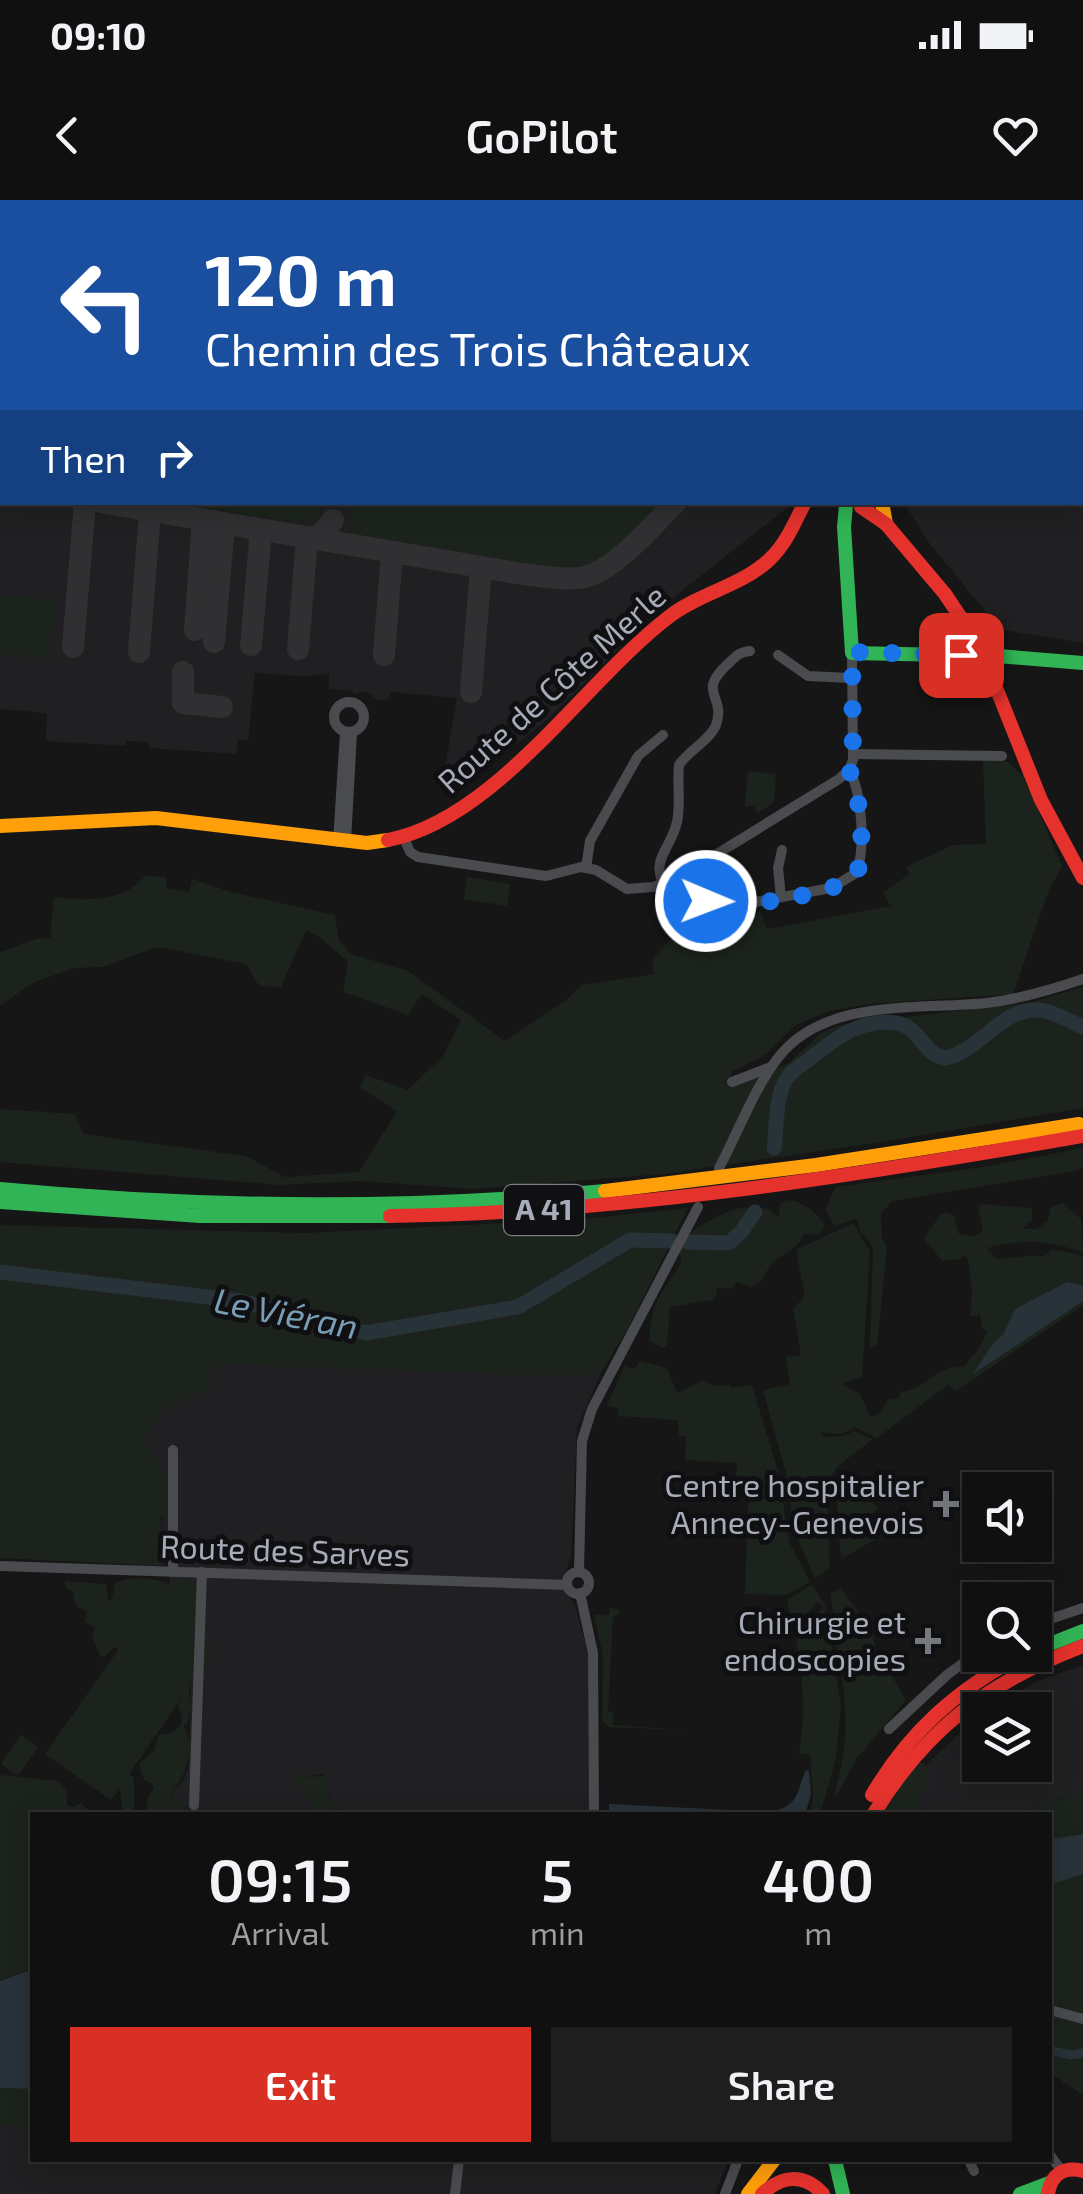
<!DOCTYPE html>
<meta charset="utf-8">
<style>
:root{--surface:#101010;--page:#1e1e1e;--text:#f1f3f6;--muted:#9c9d9f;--line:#303030;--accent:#d93025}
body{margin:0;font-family:"Exo 2",sans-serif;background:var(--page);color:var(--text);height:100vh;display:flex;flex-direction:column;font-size:38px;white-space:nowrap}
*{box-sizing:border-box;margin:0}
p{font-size:32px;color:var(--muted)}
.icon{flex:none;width:55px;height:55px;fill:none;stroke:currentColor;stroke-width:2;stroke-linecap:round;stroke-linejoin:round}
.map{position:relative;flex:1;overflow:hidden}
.details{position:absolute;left:30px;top:1612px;width:1022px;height:350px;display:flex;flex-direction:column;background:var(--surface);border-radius:0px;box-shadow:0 5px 25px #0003,0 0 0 2px var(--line)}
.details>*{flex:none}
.hud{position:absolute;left:0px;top:0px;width:1085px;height:305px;box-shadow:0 5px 25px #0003,0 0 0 2px var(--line);background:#1a4fa0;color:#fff;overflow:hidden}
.buttons{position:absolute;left:962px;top:1272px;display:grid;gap:20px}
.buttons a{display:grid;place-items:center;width:90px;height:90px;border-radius:0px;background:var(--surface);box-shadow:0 5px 25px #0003,0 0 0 2px var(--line);font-size:50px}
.pin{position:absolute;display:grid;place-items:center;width:85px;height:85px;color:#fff;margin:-42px;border-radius:20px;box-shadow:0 5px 15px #0006}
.me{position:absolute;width:110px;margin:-55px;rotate:91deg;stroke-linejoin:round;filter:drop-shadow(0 0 8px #0008)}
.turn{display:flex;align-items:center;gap:35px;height:210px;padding:0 40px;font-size:45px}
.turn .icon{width:130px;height:130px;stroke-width:2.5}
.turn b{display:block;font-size:70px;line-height:85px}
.then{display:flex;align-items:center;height:95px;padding:0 40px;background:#0003;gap:20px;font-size:38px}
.eta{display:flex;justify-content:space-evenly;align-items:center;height:170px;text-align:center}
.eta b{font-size:60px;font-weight:600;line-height:70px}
.button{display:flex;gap:20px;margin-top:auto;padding:20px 40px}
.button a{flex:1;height:115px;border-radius:0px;background:var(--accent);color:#fff;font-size:40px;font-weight:600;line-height:115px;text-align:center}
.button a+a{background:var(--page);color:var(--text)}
.status{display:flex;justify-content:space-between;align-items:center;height:70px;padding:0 50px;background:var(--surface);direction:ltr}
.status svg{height:28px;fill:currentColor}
header{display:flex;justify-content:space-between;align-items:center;height:130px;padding:0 40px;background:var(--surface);font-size:45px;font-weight:600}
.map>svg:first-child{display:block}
</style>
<div class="status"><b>09:10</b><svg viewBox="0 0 49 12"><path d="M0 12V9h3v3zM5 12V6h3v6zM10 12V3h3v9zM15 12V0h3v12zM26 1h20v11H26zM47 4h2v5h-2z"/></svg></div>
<header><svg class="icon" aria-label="back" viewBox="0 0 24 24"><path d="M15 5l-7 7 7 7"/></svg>GoPilot<svg class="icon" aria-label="heart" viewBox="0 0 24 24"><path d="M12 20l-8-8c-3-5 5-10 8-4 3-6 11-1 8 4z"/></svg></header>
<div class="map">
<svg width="1083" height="1994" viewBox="0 0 1083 1994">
<rect width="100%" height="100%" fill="#161616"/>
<!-- built -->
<g fill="#202022">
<polygon points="0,0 817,0 817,2 2,2 2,302 789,303 787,308 655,412 548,519 487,567 442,585 457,498 391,492 389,499 378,501 368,492 353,494 353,491 329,489 329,474 303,476 255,473 248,540 238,539 237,554 149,548 149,542 126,541 126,546 46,541 47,513 0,509"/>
<polygon points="1083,189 1083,443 1004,430 995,423 930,344 904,303 1082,302"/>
<polygon points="217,1164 561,1176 601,1173 577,1228 571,1357 561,1385 575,1405 588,1455 589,1615 367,1615 335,1609 329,1602 330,1591 324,1574 292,1579 307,1594 314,1608 192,1609 183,1608 172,1601 171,1594 183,1581 188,1569 195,1390 170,1388 168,1362 171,1353 161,1332 167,1279 163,1269 148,1256 144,1237 150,1226 173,1203 209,1191 212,1170"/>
<polygon points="1083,1465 1083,1590 1015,1615 924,1615 920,1607 926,1565 980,1514 980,1565 1035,1565 1035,1510 985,1510 1040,1480"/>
<polygon points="0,1925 32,1927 32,1960 728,1960 715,1994 0,1994"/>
</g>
<!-- green -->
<g fill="#1c231c">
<rect x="0" y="9" width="2" height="267"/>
<polygon points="169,303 324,302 324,303 313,320 295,322"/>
<path d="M 346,303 L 346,302 L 663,303 C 635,328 606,367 565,369 L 372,344 C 353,334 349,323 346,303 Z"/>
<polygon points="0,395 54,399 51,459 0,454"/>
<path d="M 983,560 L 1006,561 L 1023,576 L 1062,666 L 1048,692 L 1013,794 L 869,804 L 829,811 L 796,825 L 765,855 L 731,872 L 731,887 L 789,863 L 821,833 L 840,825 L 1032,802 L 1083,787 L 1083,908 L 888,941 L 664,974 L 472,989 L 360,981 L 279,985 L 0,962 L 0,909 L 75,914 L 83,934 L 246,956 L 285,977 L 359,972 L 397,911 L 360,887 L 366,875 L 408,890 L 443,856 L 461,820 L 422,794 L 408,815 L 343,792 L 348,762 L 322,739 L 306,730 L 281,787 L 259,786 L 246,764 L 157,747 L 102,767 L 74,768 L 32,783 L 0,806 L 0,752 L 36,739 L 50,738 L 54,697 C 86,701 122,703 145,676 L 167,677 L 166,688 L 189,692 L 192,679 L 231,692 L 335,715 L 339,741 L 351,754 L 408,771 L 505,841 L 566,800 L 582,785 L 654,774 L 652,759 L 675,735 L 682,735 L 682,746 L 705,738 L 739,734 L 760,711 L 767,729 L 891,706 L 883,693 L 909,674 L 906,667 L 953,645 L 986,644 Z"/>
<polygon points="748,571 776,574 774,602 758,613 753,606 745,606"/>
<polygon points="467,677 510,684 507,706 464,699"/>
<polygon points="1083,948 1083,968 1076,971 892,1001 881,1014 882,1039 887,1047 877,1145 870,1149 873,1046 860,1032 857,1019 834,1026 825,1009 836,987 989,966"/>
<path d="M 787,1000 C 800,1000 820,1013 825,1027 L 818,1035 L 804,1034 C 798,1051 778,1053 768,1069 C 762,1078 763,1082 752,1087 L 737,1082 L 731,1089 L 716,1087 L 717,1095 L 712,1100 L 670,1107 L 667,1145 L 663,1148 L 650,1142 C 649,1106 662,1091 681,1064 C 681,1057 678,1049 682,1041 C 689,1030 730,1007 744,1008 C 753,1008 757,1011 767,1008 L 779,1017 L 780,1004 Z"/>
<path d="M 1063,1003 L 1081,1019 L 1083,1052 C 1043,1040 1027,1039 987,1048 L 997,1059 L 1033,1055 L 1043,1057 L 1052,1049 L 1083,1056 L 1083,1105 L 956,1191 L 949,1184 L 877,1238 L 855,1227 L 841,1234 L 821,1232 L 824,1237 L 844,1236 L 854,1231 L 873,1239 L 838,1266 L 826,1285 L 830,1368 L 815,1378 L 794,1331 L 786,1273 L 763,1190 L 790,1184 L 786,1157 L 801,1155 L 793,1109 L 805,1096 L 796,1050 L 853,1023 L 870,1051 L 862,1177 L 842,1184 L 860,1194 L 871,1217 L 878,1214 L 888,1200 L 899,1198 L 901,1192 C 923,1191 940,1163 964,1167 L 979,1148 L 987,1132 L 982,1128 L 980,1114 L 974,1117 L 970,1115 L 972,1092 L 968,1058 L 965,1055 L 959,1059 L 943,1061 L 923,1039 L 941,1014 L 945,1012 L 954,1015 L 959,1034 L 974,1036 L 983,1031 L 978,1008 L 982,1004 L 1032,1008 L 1032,1020 L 1022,1029 L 1037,1029 L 1048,1020 L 1051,1007 Z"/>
<path d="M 688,1008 L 627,1130 L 601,1173 L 561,1176 L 216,1164 L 212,1170 L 209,1192 C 180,1198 159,1210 144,1237 C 146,1257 162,1261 167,1279 C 170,1289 168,1302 167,1312 L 161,1317 L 161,1332 L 170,1345 L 168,1362 L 161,1366 L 0,1358 L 0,1025 L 305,1033 L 583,1019 Z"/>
<polygon points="639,1161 667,1168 677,1193 704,1180 713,1186 730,1185 730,1188 752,1185 778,1271 789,1342 810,1382 787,1395 745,1394 748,1305 751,1300 748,1296 735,1299 737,1263 685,1260 686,1237 679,1236 678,1220 619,1216 617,1208 607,1205 625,1165 634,1169"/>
<polygon points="846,1276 860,1283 878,1309 869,1315 881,1336 841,1359 836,1287"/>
<path d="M 181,1377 L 193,1379 C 205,1400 190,1422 196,1445 L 210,1448 L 212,1458 L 206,1467 L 196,1469 L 189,1491 L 191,1507 L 187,1525 L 183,1526 C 197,1548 186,1575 171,1594 L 172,1601 L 181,1601 L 183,1608 L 192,1609 L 313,1608 L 307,1594 L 291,1579 L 292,1572 L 310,1577 L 329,1575 L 329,1602 L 335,1609 L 367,1615 L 145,1615 L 148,1597 L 154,1588 L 153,1584 L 144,1580 L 139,1564 L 155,1550 L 158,1535 L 171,1533 L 181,1525 L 182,1517 L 178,1507 L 181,1499 L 129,1574 L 134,1578 L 134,1615 L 123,1615 L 120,1589 L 111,1600 L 45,1554 L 119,1449 L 114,1447 L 105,1457 L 100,1456 L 92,1436 L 95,1427 L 85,1422 L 87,1411 L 76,1406 L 73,1392 L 66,1388 L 65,1381 L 106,1384 L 108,1402 L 112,1399 L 115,1384 C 129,1374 158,1379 172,1385 Z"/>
<path d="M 812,1385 L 825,1405 L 841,1506 L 836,1558 L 820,1615 L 809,1615 L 813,1599 L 810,1554 L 799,1554 C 805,1514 804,1480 796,1441 L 823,1407 L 817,1402 L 793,1429 L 787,1400 Z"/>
<path d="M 841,1388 L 872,1432 L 876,1450 L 906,1500 L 856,1559 L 837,1596 L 834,1594 C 851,1541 847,1501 837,1448 C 833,1430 835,1412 830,1394 Z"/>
<polygon points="610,1408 619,1409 618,1415 613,1416 608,1512 614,1513 613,1525 686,1530 608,1527 602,1520 603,1456 594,1414 609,1415"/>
<polygon points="21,1535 38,1547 18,1576 1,1564"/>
<polygon points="917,1560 926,1565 920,1607 924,1615 880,1615"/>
<polygon points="0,1575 58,1581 67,1592 67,1605 72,1607 81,1603 89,1611 84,1615 32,1615 32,1768 0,1780"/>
<polygon points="1083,1590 1083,1634 1050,1639 1050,1615 1015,1615"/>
<polygon points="1083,1674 1083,1895 1050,1873 1050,1685"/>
<polygon points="0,1888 32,1889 32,1927 0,1925"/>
</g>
<!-- water -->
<g fill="#283239">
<polygon points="1067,1082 1083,1086 1083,1101 973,1174 994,1142 1003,1135 1015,1109"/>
<path d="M 806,1570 L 809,1571 L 811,1594 L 806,1612 L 802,1615 L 609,1615 L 609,1604 L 770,1612 C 800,1605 795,1595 806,1570 Z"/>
<polygon points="1083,1634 1083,1674 1050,1685 1050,1639"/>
<polygon points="32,1769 32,1889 0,1888 0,1781"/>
</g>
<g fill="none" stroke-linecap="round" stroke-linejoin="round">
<!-- canal -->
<polyline stroke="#283239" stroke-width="9" points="1050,1850 1070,1855 1083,1853"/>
<!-- river -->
<g stroke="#283239" stroke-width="15">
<path d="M 774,948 C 777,928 775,895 787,878 C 792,870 803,864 811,858 C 836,838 861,818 896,823 C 921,827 922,854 945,858 C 982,851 1004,802 1045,811 C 1058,814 1071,822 1083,827"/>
<polyline points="688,1042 729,1043 742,1031 755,1012"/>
<polyline points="0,1072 240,1101 366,1133 518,1107 630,1040 672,1041"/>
</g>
<!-- taxiway -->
<g stroke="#303032" stroke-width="22">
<polyline points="0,286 2,286"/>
<path d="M 100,302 L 522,374 C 542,376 565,381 585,377 C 616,369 653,325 676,302"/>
<polyline points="195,430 203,320"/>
<polyline points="214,442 224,323"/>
<polyline points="251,445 261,330"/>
<polyline points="73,447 85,302"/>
<polyline points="298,449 307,338 320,336 333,320"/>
<polyline points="139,452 150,311"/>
<polyline points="384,455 392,352"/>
<polyline points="183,472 183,503 222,507"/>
<polyline points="471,492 481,368"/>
</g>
<!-- runway -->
<g stroke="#303032" stroke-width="55">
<polyline points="72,0 86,2"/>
<polyline points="0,165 2,165"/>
</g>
<!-- street -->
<g stroke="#4a4b4f" stroke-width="10">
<polyline points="1074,2 1074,0"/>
<path d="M 750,451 C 740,452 737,455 730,462 C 694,494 727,494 716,525 C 710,540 688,551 679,565 C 677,583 681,604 677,622 C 670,653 645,661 671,696 L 739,705 L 831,688 L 856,673 C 866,650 862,592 849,570 L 853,560 L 852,453"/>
<polyline points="778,455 808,476 851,478"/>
<circle cx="349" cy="517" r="15"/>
<polyline points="853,554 1002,556"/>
<polyline points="404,638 410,652 418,657 546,676 581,667 596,670 627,689 653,687 676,679 839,579 849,570"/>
<polyline points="338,642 345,532"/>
<polyline points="346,642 352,533"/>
<polyline points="586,668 590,641 638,556 663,535"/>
<polyline points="781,697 778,668 782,650"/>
<polyline points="732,882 771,867"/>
<path d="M 719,968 C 738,933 756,883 782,853 C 830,798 920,810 986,803 C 1020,799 1051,790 1083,779"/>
<polyline points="0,1366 567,1385"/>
<polyline points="173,1372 173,1250"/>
<polyline points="579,1372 582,1241 592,1209 698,1007"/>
<circle cx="578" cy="1383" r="11"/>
<polyline points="580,1393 593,1453 594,1615"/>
<polyline points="1035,1424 1083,1408"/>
<polyline points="889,1529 948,1474 980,1451"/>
<polyline points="194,1605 202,1372"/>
<polyline points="1050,1810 1083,1819"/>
<polyline points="1050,1955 1061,1970"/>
<polyline points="969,1960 974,1971"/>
<polyline points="455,1994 459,1960"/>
<polyline points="725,1994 738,1960"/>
</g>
<!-- fast -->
<g stroke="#30b455" stroke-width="14">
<polyline points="824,0 825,2"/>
<polyline points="902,0 905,2"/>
<polyline points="1082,136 1083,136"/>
<polyline points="1082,154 1083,154"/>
<polyline points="846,305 844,327 852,453 998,456 1083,463"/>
<path d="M 0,989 C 202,1008 403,1010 605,991"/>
<polyline points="0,1002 200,1016 390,1016"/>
<polyline points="1035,1450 1083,1431"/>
<polyline points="835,1960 843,1994"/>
<polyline points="1020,1994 1049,1983"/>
</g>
<!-- slow -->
<g stroke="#ff9f0a" stroke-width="14">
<polyline points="955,0 957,2"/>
<polyline points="882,302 886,324"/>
<polyline points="0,626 156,618 367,643 388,640"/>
<polyline points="605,991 816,965 1079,924"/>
<polyline points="748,1994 774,1960"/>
</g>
<!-- jam -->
<g stroke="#e5322d" stroke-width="14">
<polyline points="940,0 942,2"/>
<polyline points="861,307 886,324 945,394 979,445 1041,600 1083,678"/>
<path d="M 388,640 C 497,619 584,481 670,416 C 700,393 741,386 769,360 C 786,344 795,322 805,302"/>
<path d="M 390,1016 C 624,1013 853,976 1083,936"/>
<path d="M 872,1595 C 909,1532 958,1488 1023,1455"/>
<path d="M 873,1615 C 926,1528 989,1482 1083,1446"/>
<path d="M 762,1994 C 782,1975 804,1973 823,1994"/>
<path d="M 1048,1994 C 1051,1974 1064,1966 1083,1971"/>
</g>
</g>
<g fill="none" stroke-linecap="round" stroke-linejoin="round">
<!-- route -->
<path stroke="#1a73e8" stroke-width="18" stroke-dasharray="0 32.4" d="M 706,701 C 716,703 726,705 737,705 C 759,704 842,692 855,675 C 868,659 859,587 849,570 L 853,560 L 852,452 L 961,455"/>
</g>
<!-- markers -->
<g fill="#74787f" stroke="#101012" stroke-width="4">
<path d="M941 1289h10v10h10v10h-10v10h-10v-10h-10v-10h10z"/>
<path d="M923 1426h10v10h10v10h-10v10h-10v-10h-10v-10h10z"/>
</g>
<g text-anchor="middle" stroke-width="10" stroke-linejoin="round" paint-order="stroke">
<!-- shield labels -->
<rect fill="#101012" stroke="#797d86" stroke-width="2.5" x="504" y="985" width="80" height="50" rx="8"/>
<g font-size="30" font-weight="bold" fill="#a6acb8">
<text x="544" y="1020">A 41</text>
</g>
<!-- street labels -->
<g font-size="32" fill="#a6acb8" stroke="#101012">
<text transform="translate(552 489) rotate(-42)" y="11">Route de Côte Merle</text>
<text transform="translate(285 1351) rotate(2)" y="11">Route des Sarves</text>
</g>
<!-- poi labels -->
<g font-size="32" fill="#a6acb8" stroke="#101012" text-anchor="end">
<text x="924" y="1297">Centre hospitalier<tspan x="924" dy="37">Annecy-Genevois</tspan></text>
<text x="906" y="1434">Chirurgie et<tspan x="906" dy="37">endoscopies</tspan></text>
</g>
<!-- water labels -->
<g font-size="35" font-style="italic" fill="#7a9db6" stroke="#101012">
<text transform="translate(286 1114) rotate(11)" y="12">Le Viéran</text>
</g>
</g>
</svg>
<div class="buttons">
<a><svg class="icon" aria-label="sound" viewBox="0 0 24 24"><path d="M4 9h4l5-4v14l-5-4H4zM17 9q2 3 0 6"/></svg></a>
<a><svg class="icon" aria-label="search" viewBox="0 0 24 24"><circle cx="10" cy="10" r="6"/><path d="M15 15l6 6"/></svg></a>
<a><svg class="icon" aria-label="layers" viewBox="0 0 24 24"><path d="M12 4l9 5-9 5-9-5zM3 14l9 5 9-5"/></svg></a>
</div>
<div class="pin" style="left:961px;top:455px;background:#d93025"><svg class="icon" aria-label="arrive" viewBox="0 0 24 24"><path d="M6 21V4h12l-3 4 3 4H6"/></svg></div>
<svg class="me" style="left:706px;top:701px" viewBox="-20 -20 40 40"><circle r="17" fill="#1a73e8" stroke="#fff" stroke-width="3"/><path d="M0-11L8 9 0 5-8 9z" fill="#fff"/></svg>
<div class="hud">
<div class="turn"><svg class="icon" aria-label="left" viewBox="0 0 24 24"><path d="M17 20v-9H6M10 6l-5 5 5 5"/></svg><div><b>120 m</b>Chemin des Trois Châteaux</div></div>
<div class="then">Then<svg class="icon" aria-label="right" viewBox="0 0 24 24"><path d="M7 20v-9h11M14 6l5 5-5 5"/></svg></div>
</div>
<section class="details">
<div class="eta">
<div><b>09:15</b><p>Arrival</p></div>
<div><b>5</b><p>min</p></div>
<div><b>400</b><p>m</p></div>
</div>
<div class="button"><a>Exit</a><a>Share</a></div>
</section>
</div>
